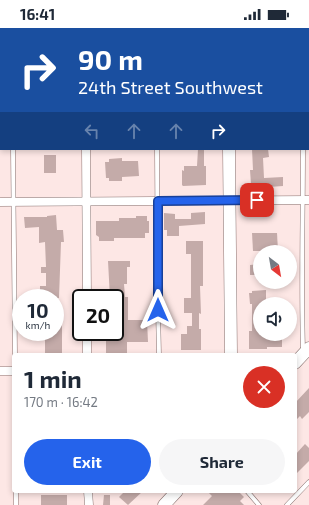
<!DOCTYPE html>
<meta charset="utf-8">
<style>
:root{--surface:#fff;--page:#f6f6f7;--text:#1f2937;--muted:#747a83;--accent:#2563eb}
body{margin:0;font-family:"Exo 2",sans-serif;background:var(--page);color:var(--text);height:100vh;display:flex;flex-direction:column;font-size:15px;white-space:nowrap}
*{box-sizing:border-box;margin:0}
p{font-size:13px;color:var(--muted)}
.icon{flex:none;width:22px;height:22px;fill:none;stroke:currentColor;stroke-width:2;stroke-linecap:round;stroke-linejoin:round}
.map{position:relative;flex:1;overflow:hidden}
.drawer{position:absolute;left:12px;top:325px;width:285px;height:140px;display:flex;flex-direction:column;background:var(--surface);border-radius:4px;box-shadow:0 2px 6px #0003}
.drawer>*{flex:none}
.banner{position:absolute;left:0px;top:0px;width:309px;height:122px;box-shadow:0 2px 6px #0003;background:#1a4fa0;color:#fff;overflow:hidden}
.needle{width:26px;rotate:149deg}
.buttons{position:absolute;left:253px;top:217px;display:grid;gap:8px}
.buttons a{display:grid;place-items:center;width:44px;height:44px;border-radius:50%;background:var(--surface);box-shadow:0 2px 6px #0003;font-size:20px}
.speed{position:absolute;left:12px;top:261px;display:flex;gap:8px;font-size:20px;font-weight:700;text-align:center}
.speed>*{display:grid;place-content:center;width:52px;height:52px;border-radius:50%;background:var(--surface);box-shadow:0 2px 6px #0003;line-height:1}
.speed small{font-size:10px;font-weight:400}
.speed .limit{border:2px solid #111;border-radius:6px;background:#fff;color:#111}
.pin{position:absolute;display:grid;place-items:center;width:34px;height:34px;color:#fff;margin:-17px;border-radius:8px;box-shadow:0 2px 6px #0006}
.me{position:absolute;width:44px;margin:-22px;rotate:0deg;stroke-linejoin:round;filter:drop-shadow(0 0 3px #0008)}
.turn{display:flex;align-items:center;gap:14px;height:84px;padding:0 12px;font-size:18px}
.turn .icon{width:52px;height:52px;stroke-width:2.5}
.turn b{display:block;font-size:28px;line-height:34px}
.lanes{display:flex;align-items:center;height:38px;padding:0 12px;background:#0003;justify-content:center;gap:20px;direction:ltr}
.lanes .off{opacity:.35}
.round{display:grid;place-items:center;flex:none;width:42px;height:42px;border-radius:21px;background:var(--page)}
.headline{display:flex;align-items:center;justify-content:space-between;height:68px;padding:0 12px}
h1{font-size:24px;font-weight:700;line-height:30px}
.button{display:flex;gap:8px;margin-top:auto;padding:8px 12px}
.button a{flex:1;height:46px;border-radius:24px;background:var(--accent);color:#fff;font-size:16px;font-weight:700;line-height:46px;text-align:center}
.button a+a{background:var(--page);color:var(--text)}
.status{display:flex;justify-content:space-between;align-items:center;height:28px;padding:0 20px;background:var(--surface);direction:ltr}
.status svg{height:11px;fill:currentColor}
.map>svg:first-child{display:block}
</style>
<div class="status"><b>16:41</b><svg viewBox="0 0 49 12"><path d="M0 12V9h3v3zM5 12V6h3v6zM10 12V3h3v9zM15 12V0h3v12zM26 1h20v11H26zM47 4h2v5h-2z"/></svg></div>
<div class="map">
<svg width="309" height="477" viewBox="0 0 309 477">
<rect width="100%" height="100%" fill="#fde7e5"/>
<!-- building -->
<g fill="#c4aba9">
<polygon points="198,121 204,121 204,138 206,138 206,157 183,158 182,157 182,142 184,143 184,138 197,138"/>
<polygon points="252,121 268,121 269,129 263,130 264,150 283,149 283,158 255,160 255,156 251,156 250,142 253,142"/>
<rect x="44" y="127" width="12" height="18"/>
<polygon points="122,130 122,133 138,133 139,148 122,149 122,153 109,153 109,150 106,150 105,134 109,134 109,131"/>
<polygon points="205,184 205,196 179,198 179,208 167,208 167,202 164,202 164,185 175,186 175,191 191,191 191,185"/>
<polygon points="56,187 57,202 63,202 64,214 61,214 59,270 35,270 35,264 40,264 40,258 46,258 46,245 41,245 41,239 46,239 45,214 39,215 39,199 25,200 24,189 47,189 47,188"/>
<polygon points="136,188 147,188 147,193 149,193 149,205 145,205 145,210 114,210 114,213 99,213 99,209 96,207 96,193 119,193 119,190 136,190"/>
<polygon points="252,205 277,205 278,223 253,223"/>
<polygon points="186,213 203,213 203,258 200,258 201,286 199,285 199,301 201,301 201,322 181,322 181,306 187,306 187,298 192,298 192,285 184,285 184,270 191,270 191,226 186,226"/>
<polygon points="108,233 130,233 130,239 127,239 127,256 124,256 125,269 128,269 128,292 147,292 148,314 127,314 127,327 106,327 106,304 115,304 115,270 110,270"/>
<polygon points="260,236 260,247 250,247 250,237"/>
<polygon points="266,262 266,276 260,276 260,306 267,306 267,309 282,309 282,319 267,319 267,321 249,321 249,303 252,303 252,276 250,276 249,265 252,265 252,263"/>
<polygon points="55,289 62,289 62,327 45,327 45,306 48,306 48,304 55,304"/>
<polygon points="309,360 309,384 302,391 300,388 295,393 295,375"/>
<polygon points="305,416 309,420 309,433 295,447 295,427"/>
<polygon points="125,463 143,463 128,477 119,469"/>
<polygon points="207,463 238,463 244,469 240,473 244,477 203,477 212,468"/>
<rect x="41" y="467" width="26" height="10"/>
<polygon points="104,467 110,467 110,477 103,477"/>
</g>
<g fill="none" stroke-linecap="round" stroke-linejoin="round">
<!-- lane casing -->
<g stroke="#897270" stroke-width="5">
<g id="lane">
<polyline points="13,0 13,1"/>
<polyline points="156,0 156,1"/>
<polyline points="300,1 300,0"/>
<polyline points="13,121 15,327"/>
<polyline points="157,121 158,282 159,327"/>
<path d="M 303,121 C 303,188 301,255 303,322"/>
<polyline points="16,463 16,477"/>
<polyline points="247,463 259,477"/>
<polyline points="287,477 309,454"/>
</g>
</g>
<!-- street casing -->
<g stroke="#897270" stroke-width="9">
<g id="street">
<polyline points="85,0 85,1"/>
<polyline points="308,3 309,3"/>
<polyline points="86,121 87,270"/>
<polyline points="0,174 309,172"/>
<polyline points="87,304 87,327"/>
<polyline points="0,343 14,343"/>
<polyline points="88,463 89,477"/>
</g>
</g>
<!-- secondary casing -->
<g stroke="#897270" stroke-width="13">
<g id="secondary">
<polyline points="228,0 228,1"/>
<polyline points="229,121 231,327"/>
<polyline points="295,335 309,320"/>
<polyline points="164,477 177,463"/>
</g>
</g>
<!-- lane -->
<use href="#lane" stroke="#fff" stroke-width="4"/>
<!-- street -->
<use href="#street" stroke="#fff" stroke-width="8"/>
<!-- secondary -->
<use href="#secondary" stroke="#fff" stroke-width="12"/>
</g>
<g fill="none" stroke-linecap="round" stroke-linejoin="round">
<!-- route casing -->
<g stroke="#184099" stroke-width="10">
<polyline id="route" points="158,282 158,173 257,172"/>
</g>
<!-- route -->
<use href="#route" stroke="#2563eb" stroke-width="7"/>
</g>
</svg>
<div class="buttons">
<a><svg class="needle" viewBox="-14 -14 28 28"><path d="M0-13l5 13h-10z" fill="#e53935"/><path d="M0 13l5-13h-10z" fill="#747a83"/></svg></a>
<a><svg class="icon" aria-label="sound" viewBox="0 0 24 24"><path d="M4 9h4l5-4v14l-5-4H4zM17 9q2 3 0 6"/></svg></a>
</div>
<div class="speed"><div>10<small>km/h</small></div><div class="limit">20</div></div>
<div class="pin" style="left:257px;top:172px;background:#d93025"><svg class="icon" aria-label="arrive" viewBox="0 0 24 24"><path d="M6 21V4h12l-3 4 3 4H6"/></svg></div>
<svg class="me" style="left:158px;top:282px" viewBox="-20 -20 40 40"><path d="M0-17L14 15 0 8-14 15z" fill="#2563eb" stroke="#fff" stroke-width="4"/></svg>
<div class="banner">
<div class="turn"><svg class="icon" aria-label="right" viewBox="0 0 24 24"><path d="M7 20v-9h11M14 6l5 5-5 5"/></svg><div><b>90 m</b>24th Street Southwest</div></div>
<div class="lanes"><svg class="icon off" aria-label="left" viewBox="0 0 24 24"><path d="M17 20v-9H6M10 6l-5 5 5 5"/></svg><svg class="icon off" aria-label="ahead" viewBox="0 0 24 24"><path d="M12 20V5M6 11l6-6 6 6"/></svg><svg class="icon off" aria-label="ahead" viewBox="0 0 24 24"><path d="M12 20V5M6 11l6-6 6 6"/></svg><svg class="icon" aria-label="right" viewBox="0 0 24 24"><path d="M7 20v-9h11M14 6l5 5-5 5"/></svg></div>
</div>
<section class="drawer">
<div class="headline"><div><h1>1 min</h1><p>170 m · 16:42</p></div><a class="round" style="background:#d93025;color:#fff"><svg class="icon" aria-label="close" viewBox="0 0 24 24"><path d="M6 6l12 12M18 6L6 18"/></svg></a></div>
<div class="button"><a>Exit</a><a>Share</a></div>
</section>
</div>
